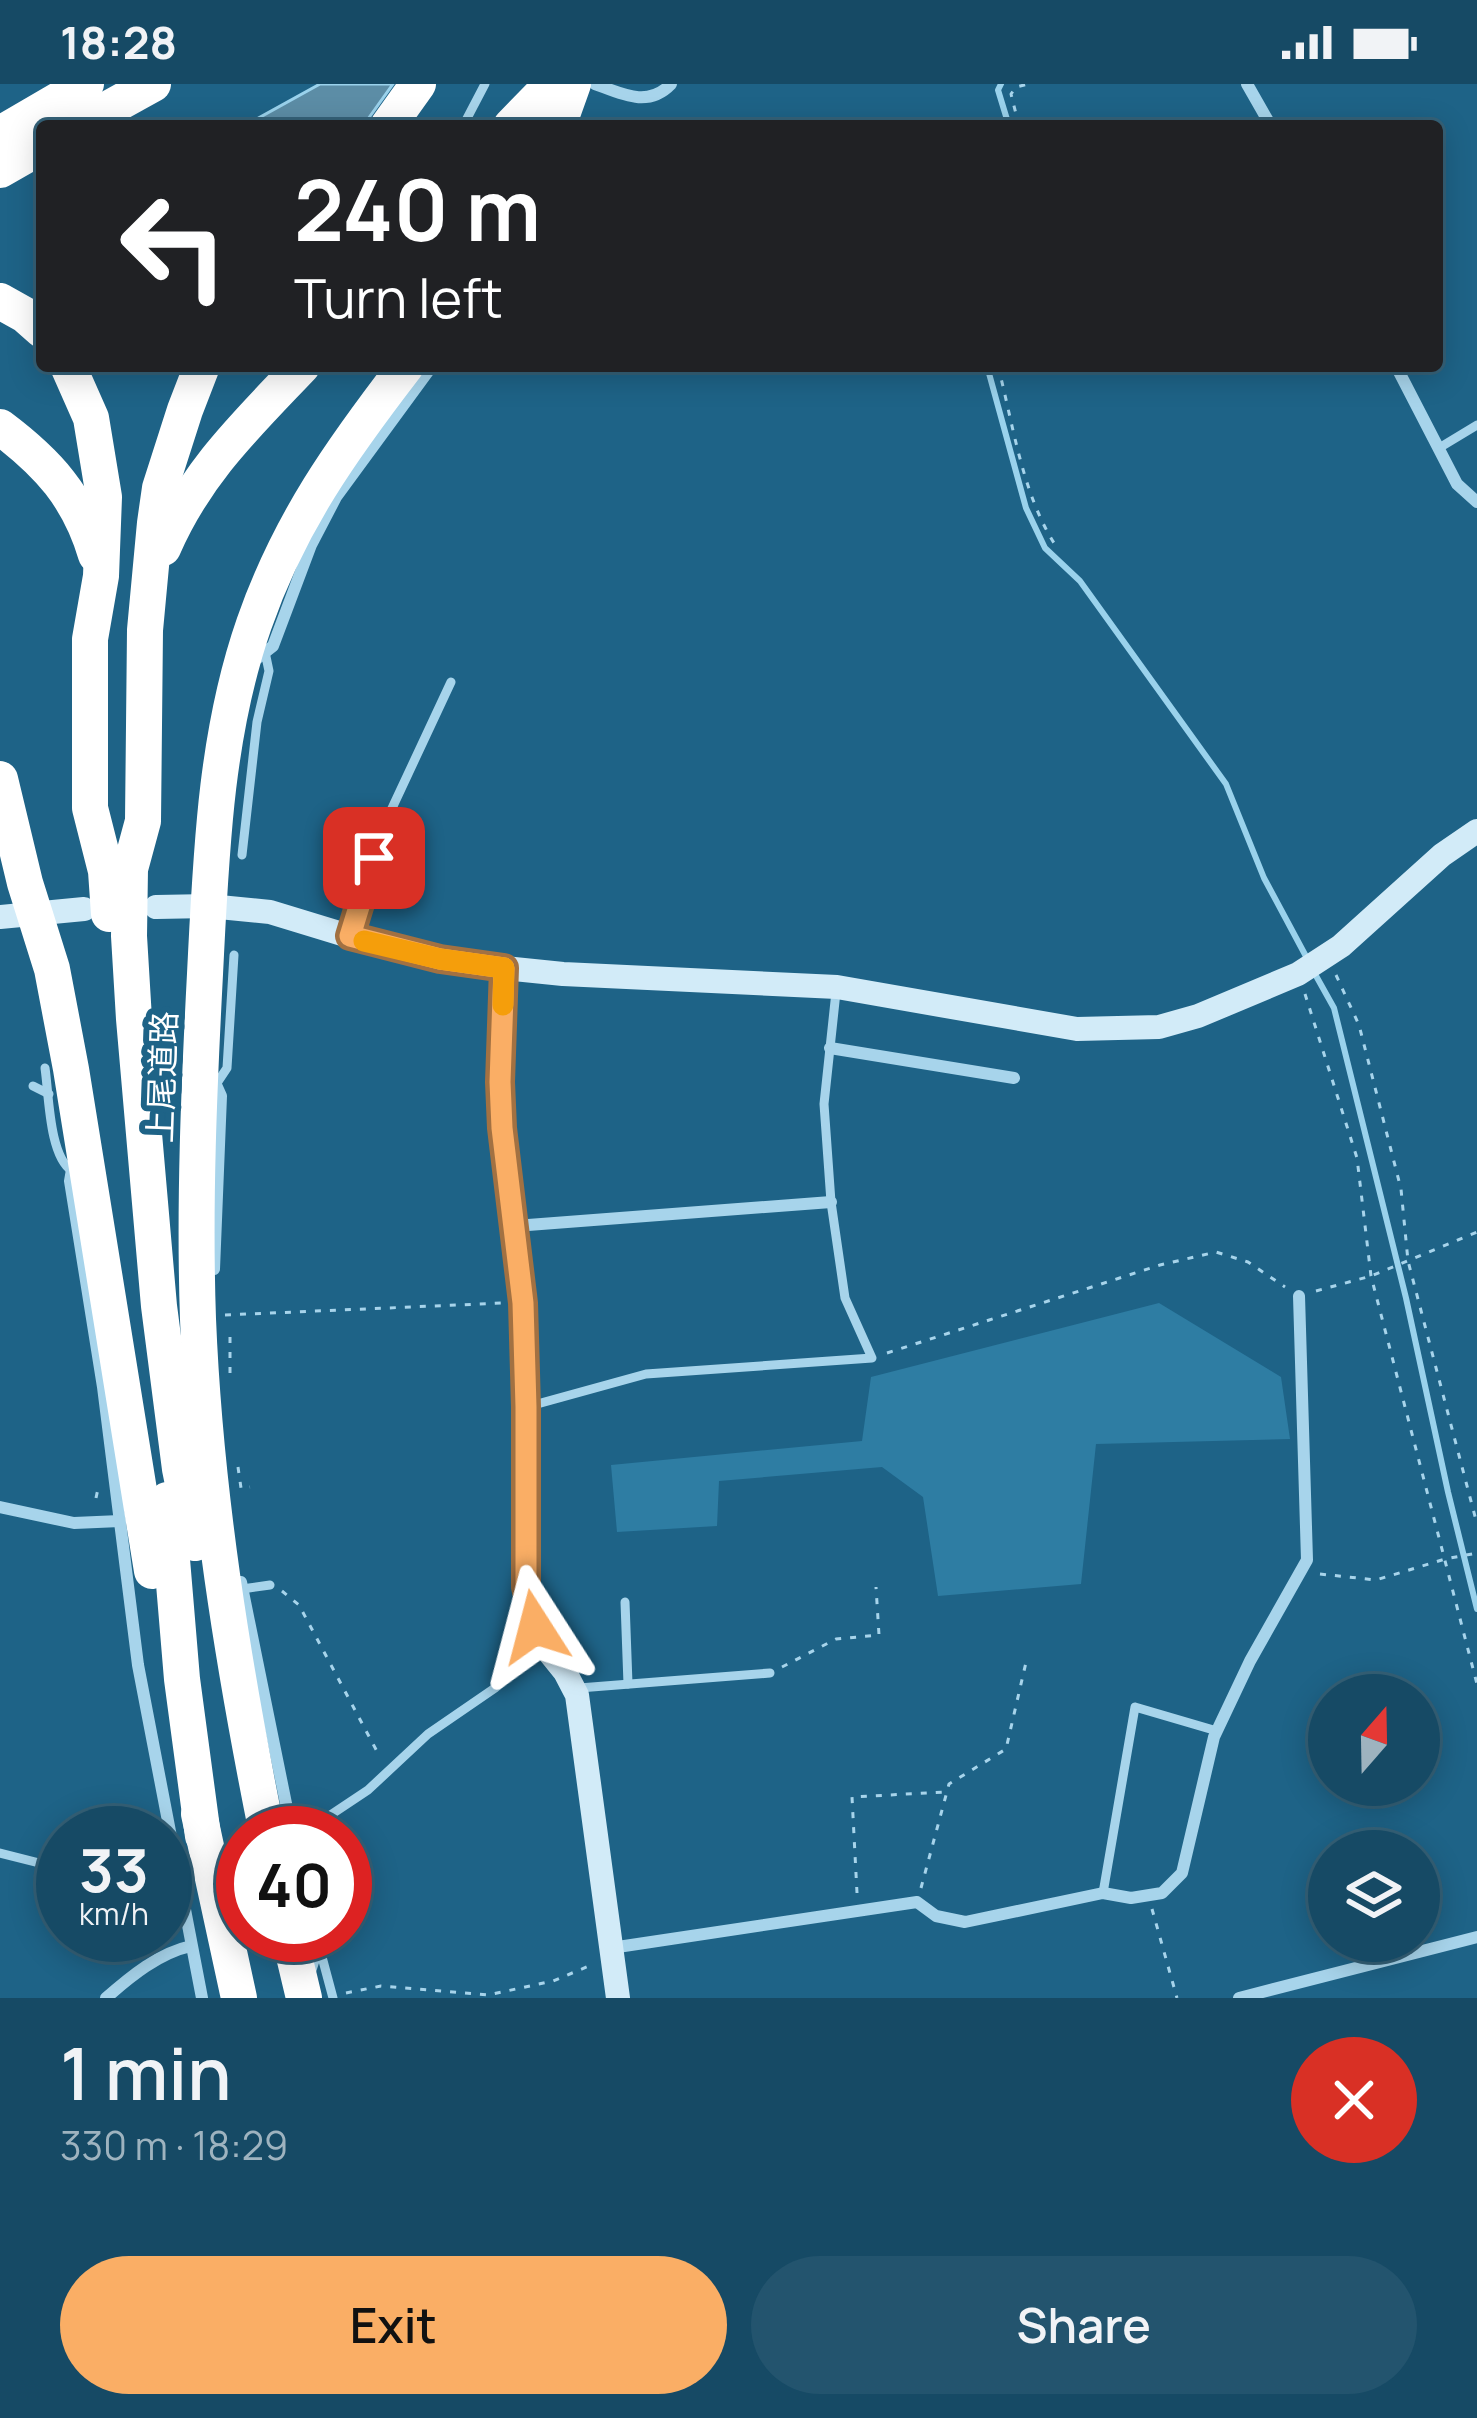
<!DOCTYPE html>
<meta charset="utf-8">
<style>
:root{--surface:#164a65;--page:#23546e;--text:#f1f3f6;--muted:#9eb3bf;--line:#356279;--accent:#faae65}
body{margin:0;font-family:Manrope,"Noto Sans JP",sans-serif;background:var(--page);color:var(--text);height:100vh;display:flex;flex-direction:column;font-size:45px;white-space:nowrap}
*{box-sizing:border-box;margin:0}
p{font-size:39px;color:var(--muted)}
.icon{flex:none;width:66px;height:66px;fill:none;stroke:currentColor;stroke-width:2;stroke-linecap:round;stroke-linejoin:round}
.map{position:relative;height:1914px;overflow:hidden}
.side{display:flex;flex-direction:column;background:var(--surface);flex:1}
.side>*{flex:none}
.hud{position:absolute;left:36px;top:36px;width:1407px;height:252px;border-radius:12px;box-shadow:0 6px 30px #0003,0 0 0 3px var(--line);background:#202124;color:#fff;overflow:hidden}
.needle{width:78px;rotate:20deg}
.controls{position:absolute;left:1308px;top:1590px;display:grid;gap:24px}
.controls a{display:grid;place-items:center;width:132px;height:132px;border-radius:50%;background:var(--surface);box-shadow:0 6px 30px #0003,0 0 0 3px var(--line);font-size:60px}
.speed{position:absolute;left:36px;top:1722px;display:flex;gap:24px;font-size:60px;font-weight:700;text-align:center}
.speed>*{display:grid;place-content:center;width:156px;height:156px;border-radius:50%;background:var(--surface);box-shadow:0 6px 30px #0003,0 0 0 3px var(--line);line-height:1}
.speed small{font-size:30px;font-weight:400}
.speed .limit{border:18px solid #d22;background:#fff;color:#111}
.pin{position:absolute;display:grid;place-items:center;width:102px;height:102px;color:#fff;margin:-51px;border-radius:24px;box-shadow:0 6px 18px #0006}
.me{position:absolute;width:132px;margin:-66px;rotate:351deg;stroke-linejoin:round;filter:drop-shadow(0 0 9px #0008)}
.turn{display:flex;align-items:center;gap:42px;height:252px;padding:0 60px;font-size:54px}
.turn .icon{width:156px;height:156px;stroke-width:2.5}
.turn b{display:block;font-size:84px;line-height:102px}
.round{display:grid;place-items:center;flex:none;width:126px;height:126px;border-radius:63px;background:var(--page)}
.headline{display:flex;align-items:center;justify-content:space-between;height:204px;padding:0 60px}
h1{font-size:72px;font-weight:600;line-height:90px}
.action{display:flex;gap:24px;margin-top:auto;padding:24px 60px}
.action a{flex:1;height:138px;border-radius:72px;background:var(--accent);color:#111;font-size:48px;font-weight:600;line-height:138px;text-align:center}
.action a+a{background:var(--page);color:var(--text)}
.status{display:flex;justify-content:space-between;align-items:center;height:84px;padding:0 60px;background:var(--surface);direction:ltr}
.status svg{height:33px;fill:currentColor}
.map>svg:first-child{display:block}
</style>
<div class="status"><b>18:28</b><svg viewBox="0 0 49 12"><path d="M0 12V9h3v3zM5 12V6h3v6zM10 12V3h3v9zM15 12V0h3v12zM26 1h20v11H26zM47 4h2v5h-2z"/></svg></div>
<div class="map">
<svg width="1477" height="1914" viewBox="0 0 1477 1914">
<rect width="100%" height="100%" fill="#1e6387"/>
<!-- green -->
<polygon fill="#2e7da3" points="1159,1219 1281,1293 1290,1355 1096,1360 1081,1500 938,1512 923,1413 882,1383 719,1397 717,1442 617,1448 611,1381 862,1357 871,1293"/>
<!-- water -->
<polygon fill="#5c8da6" stroke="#9ad2ec" stroke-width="3" points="320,0 393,0 363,42 244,42"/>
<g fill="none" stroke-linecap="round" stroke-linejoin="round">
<!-- stream -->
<g stroke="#9ad2ec" stroke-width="6">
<polyline points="1001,0 998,6 1009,42"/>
<polyline points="987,282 1026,424 1045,464 1080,497 1226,700 1264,794 1309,878"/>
<polyline points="1315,890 1334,924 1406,1214 1448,1408 1477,1525"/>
</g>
<!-- path -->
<g stroke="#a7d4eb" stroke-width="3" stroke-dasharray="6 9" stroke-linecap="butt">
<polyline points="1019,42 1011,10 1016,3 1028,0"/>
<path d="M 998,282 C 1013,340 1022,408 1054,459"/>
<polyline points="1336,891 1359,941 1401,1105 1408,1177 1477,1440"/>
<polyline points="1305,910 1357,1074 1371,1192 1477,1600"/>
<polyline points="1316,1207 1371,1192 1477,1148"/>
<polyline points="225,1231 503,1219"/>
<polyline points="887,1269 1160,1181 1216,1168 1248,1178 1285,1203"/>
<polyline points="230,1289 230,1250 235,1247"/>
<polyline points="238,1383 241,1404 250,1403"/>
<polyline points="96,1414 99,1400"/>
<polyline points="1320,1490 1376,1496 1445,1475 1477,1469"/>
<polyline points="282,1507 299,1521 380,1673"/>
<polyline points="782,1583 836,1555 879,1551 876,1503"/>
<polyline points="921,1804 949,1700 1006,1665 1027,1574"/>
<polyline points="857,1809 852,1713 945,1708"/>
<polyline points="1152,1825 1177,1914"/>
<polyline points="346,1909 381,1902 488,1911 553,1897 589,1882"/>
</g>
<!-- lane -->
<g stroke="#a7d4eb" stroke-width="9">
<polyline points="463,42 485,0"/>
<polyline points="1439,364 1477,341"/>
<polyline points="242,771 257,638 269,587 265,568"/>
<polyline points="350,852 387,735 451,598"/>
<path d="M 45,984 C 49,1011 49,1072 72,1087"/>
<polyline points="217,999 227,984 234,871"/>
<polyline points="33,1002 49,1010"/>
<polyline points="530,1322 646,1290 872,1274 845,1214 831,1118 824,1020 836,908"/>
<polyline points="242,1505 270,1501"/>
<polyline points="625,1518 628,1600"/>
<polyline points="579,1604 770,1589"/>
<polyline points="297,1749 308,1746 368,1706 428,1650 495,1604 540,1566"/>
<polyline points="0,1769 63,1785"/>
<polyline points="165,1808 179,1806"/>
<polyline points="1103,1809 1135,1623 1217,1647"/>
<polyline points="317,1869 322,1873 333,1914"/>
</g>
<!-- street -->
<g stroke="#a7d4eb" stroke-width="12">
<path d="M 595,0 C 622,10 648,24 671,0"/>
<polyline points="1247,0 1271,42"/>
<polyline points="1396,282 1457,400 1477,418"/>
<polyline points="255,576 273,562 311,461 336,413 432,282"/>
<polyline points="830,964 1014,994"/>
<polyline points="212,992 221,1012 214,1185"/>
<polyline points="73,1080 70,1097 103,1303 138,1581 202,1914"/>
<polyline points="515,1142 831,1118"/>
<polyline points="0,1423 74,1439 120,1437"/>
<polyline points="241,1498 292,1749"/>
<polyline points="611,1864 917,1818 936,1832 965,1838 1103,1809 1131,1814 1162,1809 1182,1789 1214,1653 1250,1577 1307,1476 1299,1212"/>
<polyline points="309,1890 319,1860 317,1851"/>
<path d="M 106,1914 C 131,1892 159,1869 191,1862"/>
<polyline points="1239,1914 1477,1853"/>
</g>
<!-- secondary -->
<g stroke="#d2ebf8" stroke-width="24">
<polyline points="156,823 209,822 270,828 375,860 440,875 504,884 563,890 837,903 1077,945 1159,943 1198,932 1298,890 1341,862 1442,771 1477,747"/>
<polyline points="0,833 84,825"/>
<polyline points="504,884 500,998 502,1044 523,1219 526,1323 526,1503 535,1543 544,1562 565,1588 577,1611 618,1914"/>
</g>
<!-- highway -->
<g stroke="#fff" stroke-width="36">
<polyline points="77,42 153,0"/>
<polyline points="388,42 418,0"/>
<polyline points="511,42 552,0"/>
<polyline points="558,42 573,0"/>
<polyline points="0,50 86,0"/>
<polyline points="0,86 42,62"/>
<polyline points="0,217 25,231 42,246"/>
<polyline points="68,282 91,334 104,413 101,492 90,555 90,724 106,787 109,830"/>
<path d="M 0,343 C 48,379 79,413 96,471"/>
<path d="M 163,464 C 196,388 246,341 302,282"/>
<polyline points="0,695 25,799 52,885 71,985 152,1487"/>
<polyline points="167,1416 182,1595 203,1752"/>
<polyline points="195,1459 180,1385 159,1222 134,935 129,852 130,785 143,737 145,546 155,439 160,404 185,326 202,282"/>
<polyline points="199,1730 239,1914"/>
<path d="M 267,1749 C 233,1580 205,1408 198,1235 C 194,1120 199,1005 205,890 C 211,772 215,652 254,540 C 289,439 342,365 406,282"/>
<polyline points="289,1851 304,1914"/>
</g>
</g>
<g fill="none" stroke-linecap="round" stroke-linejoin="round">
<!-- route casing -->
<g stroke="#a27142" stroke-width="30">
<polyline id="route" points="374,774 350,852 440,875 504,884 500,998 502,1044 523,1219 526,1323 526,1503 535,1543"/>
</g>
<!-- route -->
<use href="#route" stroke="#faae65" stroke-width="21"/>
<!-- slow -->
<polyline stroke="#f59e0b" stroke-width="21" points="364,857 440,875 504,884 503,921"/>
</g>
<g text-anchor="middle" stroke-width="12" stroke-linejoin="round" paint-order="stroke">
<!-- street labels -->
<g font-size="33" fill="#fff" stroke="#1e6387">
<text transform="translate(162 993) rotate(-88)" y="12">上尾道路</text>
</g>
</g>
</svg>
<div class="controls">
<a><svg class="needle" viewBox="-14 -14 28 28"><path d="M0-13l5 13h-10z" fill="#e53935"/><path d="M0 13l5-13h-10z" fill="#9eb3bf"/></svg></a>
<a><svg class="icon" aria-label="layers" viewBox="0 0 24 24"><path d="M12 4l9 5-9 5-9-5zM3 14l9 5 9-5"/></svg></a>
</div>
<div class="speed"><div>33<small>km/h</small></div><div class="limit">40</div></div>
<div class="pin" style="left:374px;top:774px;background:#d93025"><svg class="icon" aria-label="arrive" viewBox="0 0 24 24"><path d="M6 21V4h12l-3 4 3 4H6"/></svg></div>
<svg class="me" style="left:535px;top:1543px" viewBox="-20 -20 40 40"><path d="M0-17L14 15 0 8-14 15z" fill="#faae65" stroke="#fff" stroke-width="4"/></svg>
<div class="hud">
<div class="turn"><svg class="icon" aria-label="left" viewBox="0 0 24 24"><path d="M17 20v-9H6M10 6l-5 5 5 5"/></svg><div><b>240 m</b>Turn left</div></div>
</div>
</div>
<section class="side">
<div class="headline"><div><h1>1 min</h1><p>330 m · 18:29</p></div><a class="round" style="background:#d93025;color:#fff"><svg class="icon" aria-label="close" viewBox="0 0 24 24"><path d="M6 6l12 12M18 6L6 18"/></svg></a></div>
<div class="action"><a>Exit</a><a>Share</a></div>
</section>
